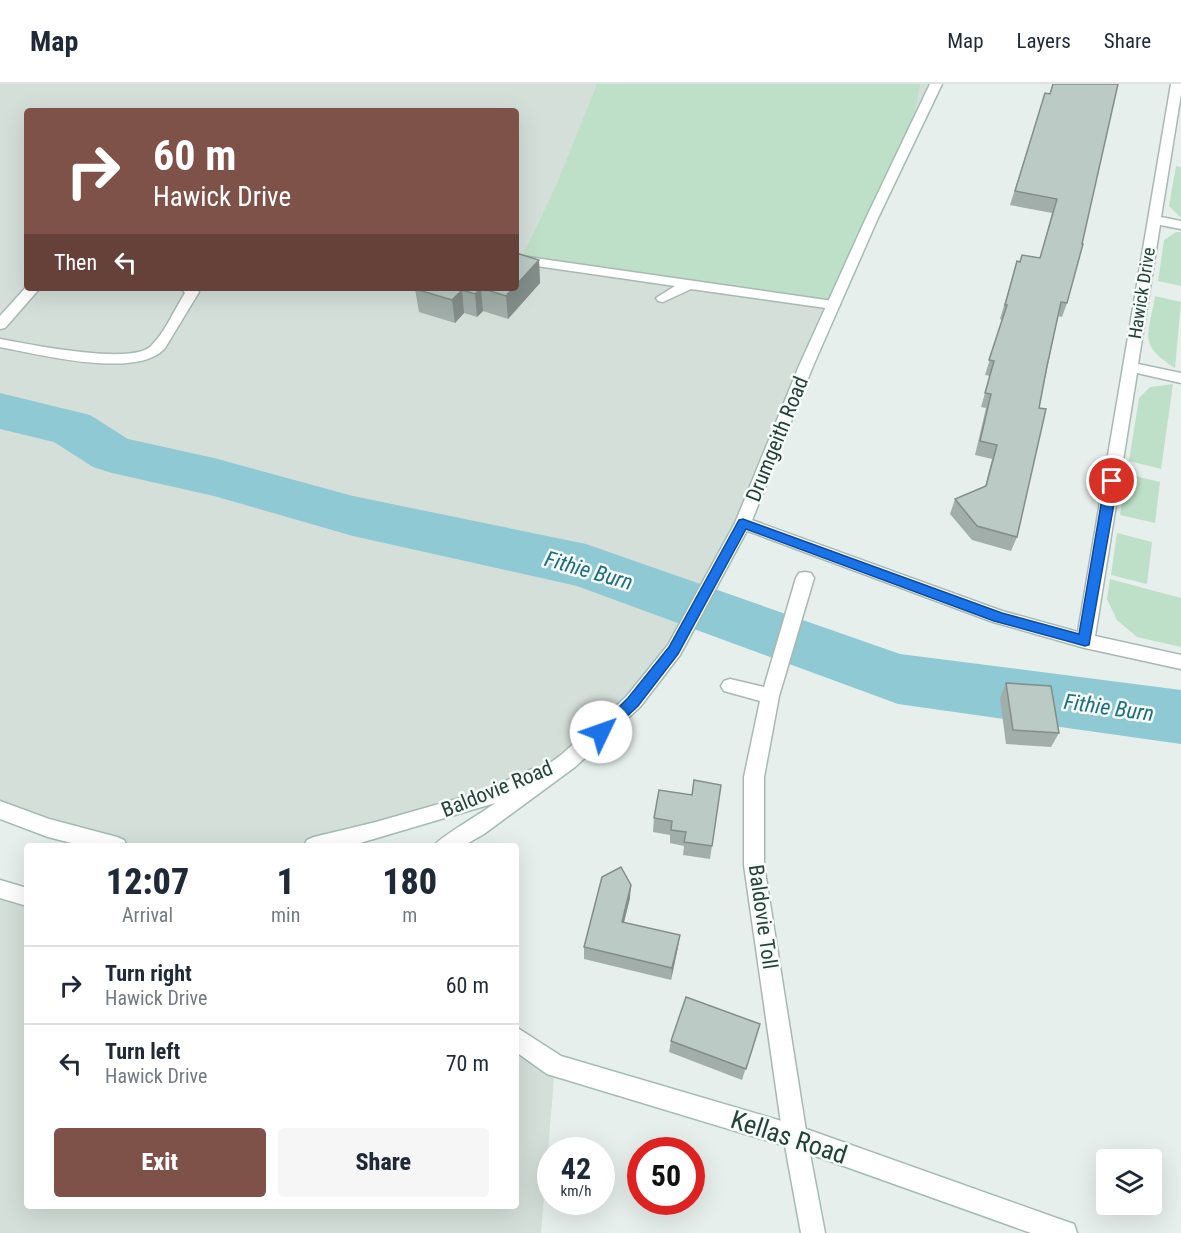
<!DOCTYPE html>
<style>
:root{--surface:#fff;--page:#f6f6f7;--text:#1f2937;--muted:#747a83;--line:#e0e1e3;--accent:#7f5249}
body{margin:0;font-family:"Roboto Condensed",sans-serif;background:var(--page);color:var(--text);height:100vh;display:flex;flex-direction:column;font-size:22px;white-space:nowrap}
*{box-sizing:border-box;margin:0}
p{font-size:20px;color:var(--muted)}
.icon{flex:none;width:33px;height:33px;fill:none;stroke:currentColor;stroke-width:2;stroke-linecap:round;stroke-linejoin:round}
.map{position:relative;flex:1;overflow:hidden}
.drawer{position:absolute;left:24px;top:759px;width:495px;height:366px;display:flex;flex-direction:column;background:var(--surface);border-radius:6px;box-shadow:0 6px 24px #0002}
.drawer>*{flex:none}
.hud{position:absolute;left:24px;top:24px;width:495px;height:183px;border-radius:6px;box-shadow:0 6px 24px #0002;background:#7f5249;color:#fff;overflow:hidden}
.controls{position:absolute;left:1096px;top:1065px;display:grid;gap:12px}
.controls a{display:grid;place-items:center;width:66px;height:66px;border-radius:6px;background:var(--surface);box-shadow:0 6px 24px #0002;font-size:30px}
.speed{position:absolute;left:537px;top:1053px;display:flex;gap:12px;font-size:30px;font-weight:700;text-align:center}
.speed>*{display:grid;place-content:center;width:78px;height:78px;border-radius:50%;background:var(--surface);box-shadow:0 6px 24px #0002;line-height:1}
.speed small{font-size:15px;font-weight:400}
.speed .limit{border:9px solid #d22;background:#fff;color:#111}
.pin{position:absolute;display:grid;place-items:center;width:51px;height:51px;color:#fff;margin:-26px;border:3px solid #fff;border-radius:50%;box-shadow:0 2px 6px #0007}
.me{position:absolute;width:66px;margin:-33px;rotate:48deg;stroke-linejoin:round;filter:drop-shadow(0 0 4px #0008)}
.turn{display:flex;align-items:center;gap:21px;height:126px;padding:0 30px;font-size:27px}
.turn .icon{width:78px;height:78px;stroke-width:2.5}
.turn b{display:block;font-size:42px;line-height:51px}
.then{display:flex;align-items:center;height:57px;padding:0 30px;background:#0003;gap:12px;font-size:22px}
.eta{display:flex;justify-content:space-evenly;align-items:center;height:102px;text-align:center}
.eta b{font-size:36px;font-weight:800;line-height:42px}
.button{display:flex;gap:12px;margin-top:auto;padding:12px 30px}
.button a{flex:1;height:69px;border-radius:6px;background:var(--accent);color:#fff;font-size:24px;font-weight:800;line-height:69px;text-align:center}
.button a+a{background:var(--page);color:var(--text)}
ul{padding:0;list-style:none}
li{display:flex;align-items:center;gap:18px;height:78px;padding:0 30px;border-top:2px solid var(--line)}
li div{flex:1}
li b{display:block;font-size:22px}
li em{font-style:normal}
header{display:flex;align-items:center;gap:36px;box-sizing:border-box;height:84px;padding:0 30px;background:var(--surface);border-bottom:2px solid var(--line)}
header strong{font-size:28px}
nav{display:flex;gap:33px;margin-inline-start:auto;font-size:21px}
.map>svg:first-child{display:block}
</style>
<header>
<strong>Map</strong>
<nav><a>Map</a><a>Layers</a><a>Share</a></nav>
</header>
<div class="map">
<svg width="1181" height="1149" viewBox="0 0 1181 1149">
<rect width="100%" height="100%" fill="#e6efeb"/>
<!-- built -->
<g fill="#d4dfda" fill-rule="evenodd">
<path d="M 0,0 L 936,0 L 743,439 L 674,566 L 568,677 L 485,715 L 314,762 L 117,762 L 0,726 ZM 27,27 L 516,27 L 516,204 L 27,204 Z"/>
<polygon points="0,805 27,813 27,1122 516,1122 516,954 555,982 541,1149 0,1149"/>
</g>
<!-- green -->
<g fill="#bfe0c8">
<polygon points="597,0 920,0 910,54 833,221 521,176 558,97"/>
<polygon points="1176,82 1181,83 1181,134 1169,122"/>
<polygon points="1176,148 1181,148 1181,202 1158,197 1164,156"/>
<path d="M 1155,212 L 1181,218 L 1175,284 C 1137,260 1149,251 1155,212 Z"/>
<polygon points="1173,300 1161,385 1129,377 1139,314 1150,303"/>
<polygon points="1127,390 1160,398 1155,439 1120,431"/>
<polygon points="1117,449 1152,458 1147,500 1111,491"/>
<polygon points="1110,495 1181,514 1181,563 1137,553 1117,536 1107,515"/>
</g>
<g fill="none" stroke-linecap="round" stroke-linejoin="round">
<!-- river -->
<polygon fill="#8ec9d4" fill-rule="evenodd" points="0,309 90,331 128,355 214,374 353,412 586,460 900,570 1181,606 1181,660 898,620 577,502 353,452 214,412 112,389 93,383 54,358 0,345"/>
<!-- service casing -->
<g stroke="#a8b8b2" stroke-width="3">
<g id="service">
<polygon points="521,172 833,217 840,221 833,225 691,205 663,218 658,217 656,214 675,202 516,179 516,174"/>
<polygon points="27,202 40,204 5,244 0,245 0,232"/>
<path d="M 181,204 L 196,204 L 199,208 L 165,264 C 138,296 37,270 0,263 L 0,255 C 28,260 129,281 150,263 C 165,249 174,226 185,209 Z"/>
</g>
</g>
<!-- minor casing -->
<g stroke="#a8b8b2" stroke-width="3">
<g id="minor">
<polygon points="1171,0 1181,0 1181,10 1161,133 1181,137 1181,145 1160,141 1138,280 1181,289 1181,299 1137,289 1095,552 1181,571 1181,585 1085,564 993,538 737,443 735,439 737,435 749,435 1002,527 1078,548"/>
<polygon points="805,488 811,489 814,494 779,612 764,693 764,781 807,1053 803,1061 795,1065 787,1061 783,1053 744,781 744,693 760,617 724,607 721,602 724,597 730,595 764,603 796,494 799,489"/>
</g>
</g>
<!-- secondary casing -->
<g stroke="#a4bbb3" stroke-width="3">
<g id="secondary">
<path d="M 930,0 L 942,0 L 878,134 L 813,282 L 751,439 L 680,571 L 640,623 L 575,683 L 484,750 L 463,762 L 434,762 C 438,754 484,728 495,719 L 350,762 L 304,762 L 307,756 L 314,753 L 376,738 L 481,708 L 532,685 L 539,687 L 561,671 L 626,613 L 668,561 L 735,439 L 799,282 L 866,134 Z"/>
<polygon points="0,717 49,735 117,753 124,756 127,762 83,762 48,753 0,735"/>
<polygon points="0,796 27,804 27,822 0,814"/>
<polygon points="516,943 561,972 795,1041 1065,1137 1074,1140 1077,1149 1031,1149 810,1070 825,1149 801,1149 785,1062 547,990 516,968"/>
</g>
</g>
<!-- service -->
<use href="#service" fill="#fff" fill-rule="evenodd"/>
<!-- minor -->
<use href="#minor" fill="#fff" fill-rule="evenodd"/>
<!-- secondary -->
<use href="#secondary" fill="#fff" fill-rule="evenodd"/>
</g>
<!-- wall -->
<g fill="#a1aea9">
<polygon points="1045,9 1050,10 1067,219 1062,233 1058,232 1039,324 1017,453 1011,467 972,456 950,430 955,415 985,403 992,375 975,371 986,324 981,323 990,292 985,291 1002,236 1000,235 1013,191 1020,178 1040,174 1052,129 1010,121"/>
<polygon points="539,176 540,199 508,235 483,227 477,233 464,229 455,239 419,228 415,205"/>
<polygon points="1006,599 1059,649 1051,663 1006,660 1000,614"/>
<polygon points="721,701 710,775 683,771 684,762 670,759 670,751 653,748 654,734 692,711"/>
<polygon points="630,814 624,838 678,863 671,896 584,875 584,863"/>
<polygon points="760,940 742,996 669,968 671,957"/>
</g>
<!-- shaded-wall -->
<g fill="#838d89">
<polygon points="539,176 540,199 508,235 506,212 513,204 516,204 516,201"/>
<polygon points="481,204 483,227 477,233 475,210"/>
<polygon points="462,206 464,229 455,239 452,216"/>
<polygon points="631,801 630,814 621,850 622,838"/>
<polygon points="680,851 678,863 671,896 672,884"/>
</g>
<!-- building -->
<g fill="#bbcac4" stroke="#838d89" stroke-width="1.5">
<polygon points="1053,0 1118,0 1082,160 1083,160 1067,219 1061,218 1047,282 1039,324 1046,325 1017,453 977,442 955,415 986,402 997,361 980,357 991,310 985,309 994,277 989,276 1007,221 1005,221 1017,177 1020,178 1022,171 1040,174 1057,115 1015,107 1045,9 1050,10"/>
<polygon points="516,169 539,176 516,201"/>
<polygon points="416,204 513,204 506,212 481,204 475,210 462,206 452,216 415,205"/>
<polygon points="1006,599 1051,602 1059,649 1013,646"/>
<polygon points="694,696 721,701 712,762 684,758 686,748 671,746 672,737 654,734 659,706 692,711"/>
<polygon points="621,783 631,801 622,838 680,851 672,884 584,863 602,793"/>
<polygon points="686,913 760,940 746,985 671,957"/>
</g>
<!-- route -->
<polygon fill="#1a73e8" stroke="#114b97" stroke-width="1.5" points="1112,393 1118,397 1089,561 1085,562 994,537 746,445 678,570 638,622 606,652 596,652 594,648 628,614 669,563 739,436 743,435 1002,529 1079,550 1105,397"/>
<g text-anchor="middle" stroke-width="5" stroke-linejoin="round" paint-order="stroke">
<!-- far-street labels -->
<g font-size="18" fill="#24423a" stroke="#f7fbf9">
<text transform="translate(1142 209) rotate(-81)" y="6">Hawick Drive</text>
</g>
<!-- street labels -->
<g font-size="21" fill="#24423a" stroke="#f7fbf9">
<text transform="translate(777 355) rotate(-68)" y="7">Drumgeith Road</text>
<text transform="translate(497 705) rotate(-22)" y="7">Baldovie Road</text>
<text transform="translate(763 833) rotate(82)" y="7">Baldovie Toll</text>
</g>
<!-- water labels -->
<g font-size="22" font-style="italic" fill="#1c6f80" stroke="#f7fbf9">
<text transform="translate(589 486) rotate(16)" y="8">Fithie Burn</text>
<text transform="translate(1109 623) rotate(8)" y="8">Fithie Burn</text>
</g>
<!-- near-street labels -->
<g font-size="26" fill="#24423a" stroke="#f7fbf9">
<text transform="translate(789 1053) rotate(18)" y="9">Kellas Road</text>
</g>
</g>
</svg>
<div class="controls">
<a><svg class="icon" aria-label="layers" viewBox="0 0 24 24"><path d="M12 4l9 5-9 5-9-5zM3 14l9 5 9-5"/></svg></a>
</div>
<div class="speed"><div>42<small>km/h</small></div><div class="limit">50</div></div>
<div class="pin" style="left:1112px;top:397px;background:#d93025"><svg class="icon" aria-label="arrive" viewBox="0 0 24 24"><path d="M6 21V4h12l-3 4 3 4H6"/></svg></div>
<svg class="me" style="left:601px;top:648px" viewBox="-20 -20 40 40"><circle r="19" fill="#fff"/><path d="M0-13L10 11 0 6-10 11z" fill="#1a73e8"/></svg>
<div class="hud">
<div class="turn"><svg class="icon" aria-label="right" viewBox="0 0 24 24"><path d="M7 20v-9h11M14 6l5 5-5 5"/></svg><div><b>60 m</b>Hawick Drive</div></div>
<div class="then">Then<svg class="icon" aria-label="left" viewBox="0 0 24 24"><path d="M17 20v-9H6M10 6l-5 5 5 5"/></svg></div>
</div>
<section class="drawer">
<div class="eta">
<div><b>12:07</b><p>Arrival</p></div>
<div><b>1</b><p>min</p></div>
<div><b>180</b><p>m</p></div>
</div>
<ul>
<li><svg class="icon" aria-label="right" viewBox="0 0 24 24"><path d="M7 20v-9h11M14 6l5 5-5 5"/></svg><div><b>Turn right</b><p>Hawick Drive</p></div><em>60 m</em></li>
<li><svg class="icon" aria-label="left" viewBox="0 0 24 24"><path d="M17 20v-9H6M10 6l-5 5 5 5"/></svg><div><b>Turn left</b><p>Hawick Drive</p></div><em>70 m</em></li>
</ul>
<div class="button"><a>Exit</a><a>Share</a></div>
</section>
</div>
